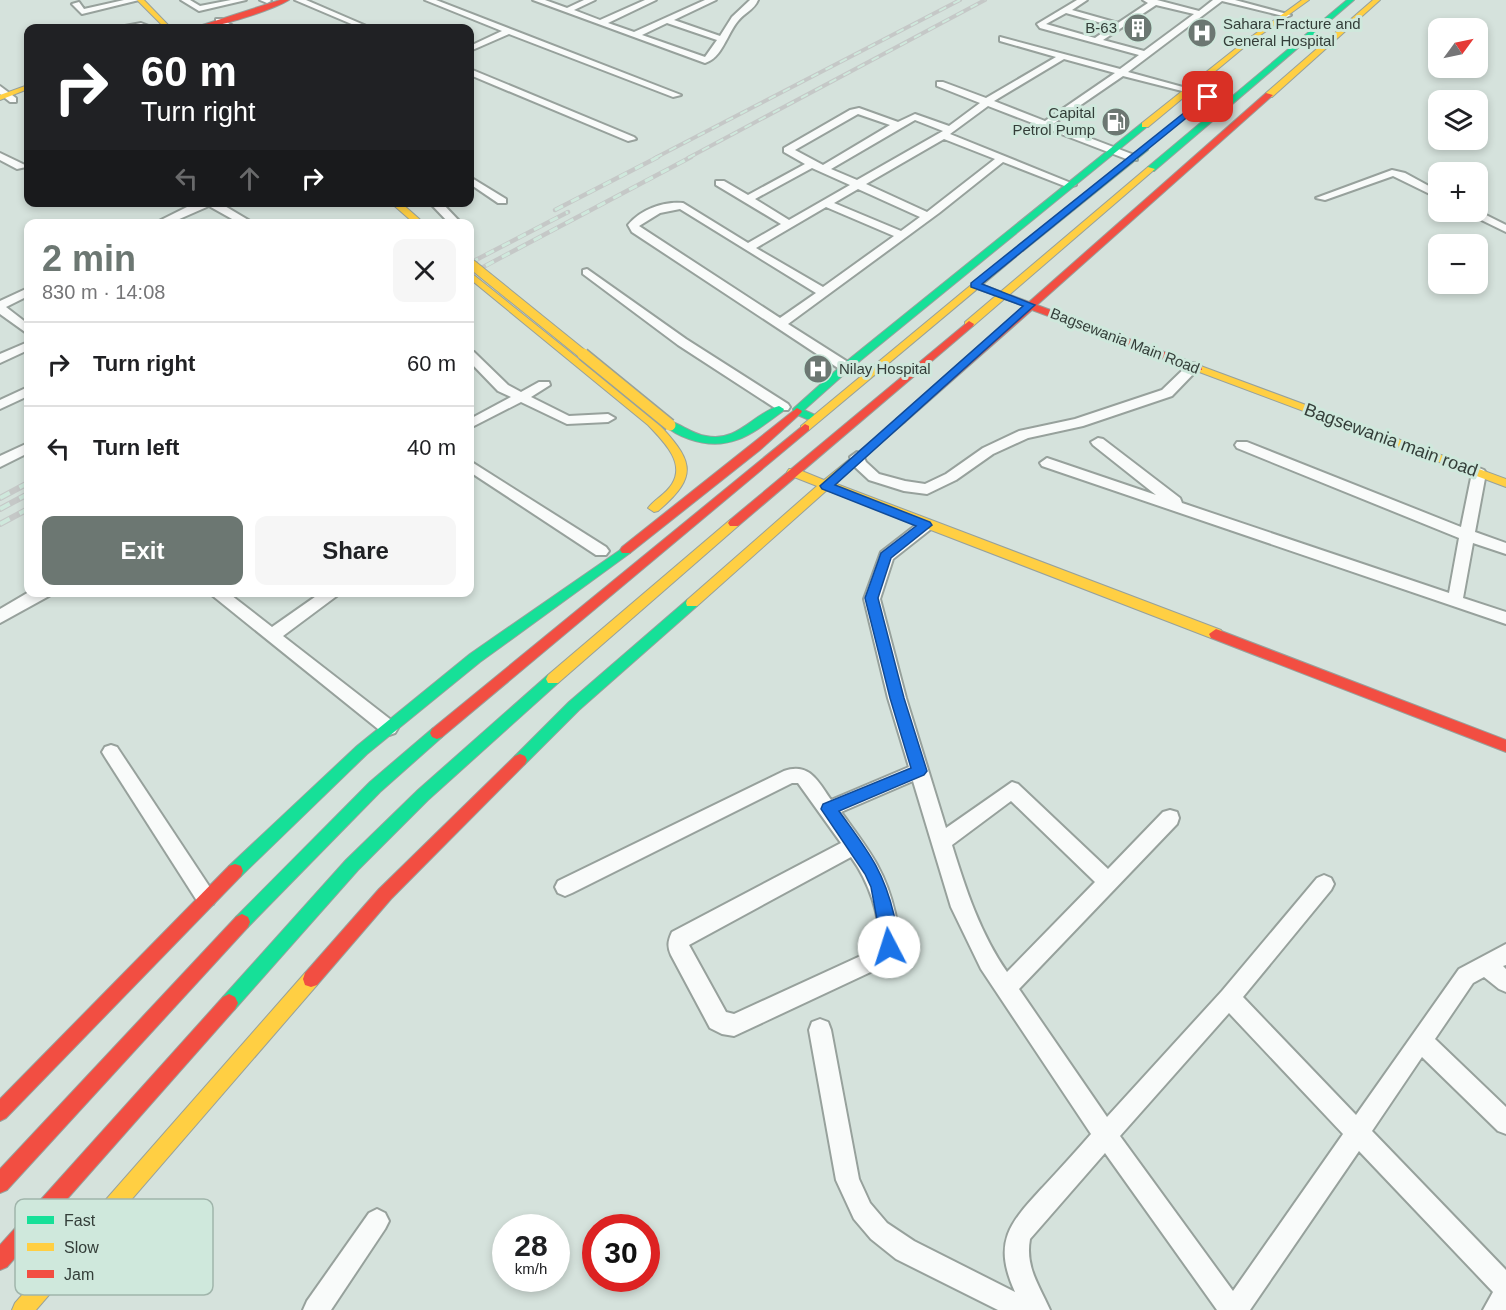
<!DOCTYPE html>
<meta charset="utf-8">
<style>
:root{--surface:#fff;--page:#f6f6f6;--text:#202124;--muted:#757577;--line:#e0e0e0;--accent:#6c7772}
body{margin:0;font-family:Arial,sans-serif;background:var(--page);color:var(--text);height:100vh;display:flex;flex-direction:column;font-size:22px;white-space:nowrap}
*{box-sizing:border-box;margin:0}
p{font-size:20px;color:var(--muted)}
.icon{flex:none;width:33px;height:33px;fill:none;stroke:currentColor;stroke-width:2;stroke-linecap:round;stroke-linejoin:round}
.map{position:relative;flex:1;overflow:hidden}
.details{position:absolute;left:24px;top:219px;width:450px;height:378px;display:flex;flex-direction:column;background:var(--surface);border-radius:12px;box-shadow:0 3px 9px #0003}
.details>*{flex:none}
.guide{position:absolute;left:24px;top:24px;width:450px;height:183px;border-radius:12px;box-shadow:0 3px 9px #0003;background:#202124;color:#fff;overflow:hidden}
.needle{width:39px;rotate:57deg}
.controls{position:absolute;left:1428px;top:18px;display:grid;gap:12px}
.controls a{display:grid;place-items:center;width:60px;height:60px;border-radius:12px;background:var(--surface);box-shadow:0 3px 9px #0003;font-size:30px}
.speed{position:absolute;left:492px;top:1214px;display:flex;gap:12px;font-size:30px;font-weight:700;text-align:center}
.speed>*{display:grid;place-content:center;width:78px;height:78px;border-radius:50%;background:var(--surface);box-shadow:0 3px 9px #0003;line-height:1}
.speed small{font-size:15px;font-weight:400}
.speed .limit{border:9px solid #d22;background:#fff;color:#111}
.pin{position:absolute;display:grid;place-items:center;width:51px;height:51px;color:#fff;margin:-26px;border-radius:12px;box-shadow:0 3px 9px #0006}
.me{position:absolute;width:66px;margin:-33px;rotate:355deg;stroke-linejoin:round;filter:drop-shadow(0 0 4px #0008)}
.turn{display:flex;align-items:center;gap:21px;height:126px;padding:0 18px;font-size:27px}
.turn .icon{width:78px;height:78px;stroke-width:2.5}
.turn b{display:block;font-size:42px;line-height:51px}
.lanes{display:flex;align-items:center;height:57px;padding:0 18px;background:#0003;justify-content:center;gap:30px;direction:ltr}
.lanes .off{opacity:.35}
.round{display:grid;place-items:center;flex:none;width:63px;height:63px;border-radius:12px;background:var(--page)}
.summary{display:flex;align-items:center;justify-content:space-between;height:102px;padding:0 18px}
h1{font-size:36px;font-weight:700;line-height:45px;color:var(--accent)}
.cta{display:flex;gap:12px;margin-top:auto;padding:12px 18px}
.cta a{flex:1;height:69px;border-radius:12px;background:var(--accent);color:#fff;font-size:24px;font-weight:700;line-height:69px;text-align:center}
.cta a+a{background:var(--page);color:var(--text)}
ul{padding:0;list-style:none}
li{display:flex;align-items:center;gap:18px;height:84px;padding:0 18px;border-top:2px solid var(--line)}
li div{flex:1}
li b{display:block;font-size:22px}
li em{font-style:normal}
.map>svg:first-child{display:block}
</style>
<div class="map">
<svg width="1506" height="1310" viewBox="0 0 1506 1310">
<rect width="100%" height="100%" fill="#d5e2dc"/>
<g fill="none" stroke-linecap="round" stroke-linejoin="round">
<!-- street casing -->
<g stroke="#97a19c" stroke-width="4">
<g id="street">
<polygon points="124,0 139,0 82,14 72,4 79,2 84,9"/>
<polygon points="181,0 190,0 200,6 231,0 246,0 199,11"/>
<polygon points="260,0 270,0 271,1 267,3"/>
<polygon points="295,0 306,0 371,28 361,28"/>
<polygon points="425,0 436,0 681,95 673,97 509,34 470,51 470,46 502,31"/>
<path d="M 533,0 L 545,0 L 567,8 L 584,0 L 595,0 L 574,10 L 600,20 L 645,0 L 656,0 L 608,23 L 634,32 L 705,0 L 716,0 L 674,20 L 720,36 L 732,17 L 750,0 L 758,0 C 754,10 744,13 738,21 C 727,34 722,58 705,63 ZM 667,23 L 717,40 L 705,57 L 642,35 Z"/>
<path d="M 1077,0 L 1087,0 L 1072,10 L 1118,23 L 1148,3 L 1143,0 L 1157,0 L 1199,11 L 1213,0 L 1235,0 L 1291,15 L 1287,17 L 1222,1 L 1128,72 L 1190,89 L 1190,93 L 1123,76 L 1053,124 L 1137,156 L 1137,160 L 1129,160 L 988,106 L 950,134 L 1076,185 L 1067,187 L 1003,162 L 939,213 L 788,324 L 851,364 L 852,367 L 851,370 L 841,370 L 632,232 L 628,225 C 640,210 663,201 683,203 L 748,243 L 781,224 L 716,185 L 716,181 L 724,181 L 748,195 L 805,164 L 784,152 L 784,148 L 850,110 L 859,108 L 898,122 L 915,114 L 949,126 L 980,103 L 937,86 L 937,82 L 943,82 L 986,98 L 1056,57 L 1000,41 L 1000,37 L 1120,69 L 1139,55 L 1040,28 L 1037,24 ZM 1156,5 L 1194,14 L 1144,51 L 1103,40 ZM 1066,13 L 1112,26 L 1095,38 L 1046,24 ZM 1064,59 L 1115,73 L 1045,121 L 994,101 ZM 858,114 L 890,125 L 823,165 L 795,150 ZM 915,120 L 943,131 L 857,180 L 831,169 ZM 944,139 L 995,159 L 927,212 L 866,184 ZM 812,168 L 850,185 L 789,220 L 755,199 ZM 858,189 L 920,217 L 901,231 L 834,203 ZM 826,207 L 894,236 L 823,287 L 756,248 ZM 680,209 L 816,293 L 780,318 L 639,226 L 660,213 Z"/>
<polygon points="216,19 222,19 236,28 227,28 216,23"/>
<polygon points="141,23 154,28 124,28 125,26"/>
<polygon points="470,69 634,137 636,139 628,141 470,75"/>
<polygon points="0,86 16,98 16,102 10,102 0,94"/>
<polygon points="0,153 25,165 26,167 17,169 0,160"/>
<polygon points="1392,170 1405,173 1438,191 1438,198 1393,176 1325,200 1316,198"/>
<polygon points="470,177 506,199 506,203 498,203 470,184"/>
<polygon points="197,202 218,202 255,224 241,224 209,206 168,224 153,224"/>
<polygon points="429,202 441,202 462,224 450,224"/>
<polygon points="1478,211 1506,225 1506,232 1465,212"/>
<polygon points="587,269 686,339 788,404 790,407 788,410 778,410 678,345 583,274 583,270"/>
<polygon points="28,288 28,296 6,307 28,324 28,334 0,314 0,301"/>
<polygon points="28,342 28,350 0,363 0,354"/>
<polygon points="470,351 474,352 508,385 521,392 539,382 549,382 550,385 531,397 569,416 608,414 615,418 608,422 567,424 521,402 470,428 470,419 511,397 498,391 470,362"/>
<polygon points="1194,363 1200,367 1172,396 1083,426 1028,438 993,454 956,480 927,494 904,491 869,480 855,467 850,457 857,452 862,454 866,462 879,474 905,481 925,484 946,474 983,448 1019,431 1075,419 1162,390 1189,364"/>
<polygon points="28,387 28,396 0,409 0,400"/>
<polygon points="1098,438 1103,439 1180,498 1182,503 1449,593 1459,538 1237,448 1235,445 1237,442 1247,442 1461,527 1472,473 1479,468 1484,470 1486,473 1475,532 1506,543 1506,554 1473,543 1463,598 1506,612 1506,624 1042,466 1040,463 1047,458 1156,495 1093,445 1091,442"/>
<polygon points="28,443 28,453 0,467 0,456"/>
<polygon points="470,461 606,547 609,551 606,555 596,555 470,472"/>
<path d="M 926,520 L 933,525 L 931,529 L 893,559 L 880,599 L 906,698 L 946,828 L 1012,782 L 1018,784 L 1108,869 L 1163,812 L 1170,810 L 1177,812 L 1179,818 L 1177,824 L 1019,989 L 1107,1117 L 1222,991 L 1317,878 L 1324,875 L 1331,878 L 1334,884 L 1331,890 L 1243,997 L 1356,1115 L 1459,969 L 1506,944 L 1506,965 L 1503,966 L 1506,969 L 1506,992 L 1499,989 L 1484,977 L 1473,983 L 1435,1039 L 1506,1107 L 1506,1134 L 1498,1131 L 1422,1057 L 1372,1131 L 1506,1270 L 1506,1310 L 1483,1310 L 1493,1292 L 1359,1151 L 1250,1310 L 1217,1310 L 1105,1153 L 1030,1239 C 1025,1267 1039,1285 1050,1310 L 998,1310 L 896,1259 L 871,1239 L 854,1219 L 836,1180 L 809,1030 L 812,1022 L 820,1019 L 828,1022 L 831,1030 L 859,1179 L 870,1203 L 887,1223 L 914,1241 L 1015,1292 C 992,1241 1010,1223 1044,1186 C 1060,1169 1076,1151 1091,1134 L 981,969 L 951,907 L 913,781 L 841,812 C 867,848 885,869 895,913 C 899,932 901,945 892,962 L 734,1036 L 722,1034 L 710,1028 L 671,955 C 667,946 668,941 672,932 L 841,843 L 798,783 L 792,783 L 572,893 L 565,896 L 558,893 L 555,887 L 558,881 L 784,771 C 809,762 818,781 831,800 L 909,767 L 888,698 L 864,599 L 881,552 L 921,521 ZM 1011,801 L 1095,882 L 1007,972 C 980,933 966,890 952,845 ZM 851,857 C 868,880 883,919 878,948 L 734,1014 L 726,1012 L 689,945 ZM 1229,1013 L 1343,1134 L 1233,1291 L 1120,1136 Z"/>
<polygon points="29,592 51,592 49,596 0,623 0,609"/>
<polygon points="208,592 227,592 272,627 322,592 342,592 283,636 395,723 398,728 395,733 389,735 383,733"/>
<polygon points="111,745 117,747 213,892 216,898 213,904 206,907 199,904 105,757 102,752 105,747"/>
<polygon points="377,1209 385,1213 389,1221 385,1229 331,1310 303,1310 307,1301 369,1213"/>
</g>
</g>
<!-- fast casing -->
<g stroke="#97a19c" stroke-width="2">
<g id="fast">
<polygon points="1347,0 1354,0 1154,171 1148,171 1148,167"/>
<polygon points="1142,123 1149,125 850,369 804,410 815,415 815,419 807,419 793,413 793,409 842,365"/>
<polygon points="1141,148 1148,150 1023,251 1017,251 1017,247"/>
<path d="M 779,406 L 784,409 L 783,411 C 752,434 729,453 689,439 C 680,436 671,431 664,425 L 670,421 C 682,425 693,434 706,436 C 737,443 753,414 779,406 Z"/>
<polygon points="626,546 632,550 630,553 480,662 367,754 241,876 235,878 229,876 227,871 229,866 357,746 470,654"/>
<polygon points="692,598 697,600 698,603 697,606 579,710 525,764 520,766 515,764 513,760 515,756 569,702 687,600"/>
<polygon points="553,674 558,675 560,679 558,683 428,800 358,870 235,1009 229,1012 223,1009 220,1003 223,997 346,860 418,790 548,675"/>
<polygon points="437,727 442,729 444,733 442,737 380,792 248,927 242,930 236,927 234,922 236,917 370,782 432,729"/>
</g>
</g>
<!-- slow casing -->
<g stroke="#97a19c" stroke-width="2">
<g id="slow">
<polygon points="137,0 144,0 171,28 165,28"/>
<polygon points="1302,0 1309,0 1248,44 1148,127 1142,127 1142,123 1244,42"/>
<polygon points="1373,0 1380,0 1272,97 1266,97 1266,93"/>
<polygon points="28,85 28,89 0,100 0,95"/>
<polygon points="1148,167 1155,169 973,326 965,326 965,322"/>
<polygon points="390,202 400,202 425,224 415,224"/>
<polygon points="1017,247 1025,249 809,430 801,430 801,426"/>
<path d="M 470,272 L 656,421 C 691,459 702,474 658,511 L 654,512 L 648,508 C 655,499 666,494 672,484 C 686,462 662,440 648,425 L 470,279 Z"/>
<polygon points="1198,365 1506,479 1506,487 1194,370 1193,368"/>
<polygon points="900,418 906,421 904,423 834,483 1221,630 1223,634 1221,638 1211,638 827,490 697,606 687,606 686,603 687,600 817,486 789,475 787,472 789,469 797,469 824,480"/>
<polygon points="734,519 738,520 740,523 738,526 558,683 548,683 546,679 548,675 730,520"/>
<polygon points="311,971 317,973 319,979 317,985 36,1310 12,1310 15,1303 305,973"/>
</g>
</g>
<!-- jam casing -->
<g stroke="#97a19c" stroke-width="2">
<g id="jam">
<path d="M 280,0 L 289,0 C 273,10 211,30 193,28 Z"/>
<polygon points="1266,93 1273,95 1037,305 1202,366 1202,370 1194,370 1032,310 904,423 896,423 896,419 1024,306 972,287 972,283 978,283 1029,302"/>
<polygon points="969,321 974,324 973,326 738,526 730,526 728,523 730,520"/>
<polygon points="797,408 802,411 801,413 760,450 630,553 622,553 620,550 622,547"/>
<polygon points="805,424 809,426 809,430 442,737 437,739 432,737 430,733 432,729"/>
<polygon points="1216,629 1506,740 1506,752 1211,638 1209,634"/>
<polygon points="520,754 525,756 527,760 525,764 391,899 317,985 311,987 305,985 303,979 305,973 379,889 515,756"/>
<polygon points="235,864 241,866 243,871 241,876 6,1118 0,1121 0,1099 229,866"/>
<polygon points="242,914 248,917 250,922 248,927 7,1190 0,1193 0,1169 236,917"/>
<polygon points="229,994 235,997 238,1003 235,1009 7,1267 0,1270 0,1245 223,997"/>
</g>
</g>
<!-- street -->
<use href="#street" fill="#f9fbfa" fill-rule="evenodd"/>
<!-- fast -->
<use href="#fast" fill="#16e098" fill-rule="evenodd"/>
<!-- slow -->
<use href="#slow" fill="#ffcf43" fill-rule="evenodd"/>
<!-- jam -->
<use href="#jam" fill="#f24e42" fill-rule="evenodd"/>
<!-- rail-far2 casing -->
<g stroke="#c5c8c7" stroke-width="4">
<g id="rail-far2">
<polyline points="655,158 960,0"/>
<polyline points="688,158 985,0"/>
</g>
</g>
<!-- rail-far1 casing -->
<g stroke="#c5c8c7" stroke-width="4.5">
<g id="rail-far1">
<polyline points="555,210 658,157"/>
<polyline points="470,263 568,212"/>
<polyline points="470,274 691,157"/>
</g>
</g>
<!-- rail casing -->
<g stroke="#c5c8c7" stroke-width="6">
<g id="rail">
<polyline points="0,498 28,483"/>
<polyline points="0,509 28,494"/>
<polyline points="0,524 28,509"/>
</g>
</g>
<!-- rail-far2 -->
<use href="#rail-far2" stroke="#cfe8dc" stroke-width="2" stroke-dasharray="8" stroke-linecap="butt"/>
<!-- rail-far1 -->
<use href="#rail-far1" stroke="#cfe8dc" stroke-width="3" stroke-dasharray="9" stroke-linecap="butt"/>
<!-- rail -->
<use href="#rail" stroke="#cfe8dc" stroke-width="4" stroke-dasharray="11" stroke-linecap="butt"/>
<!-- slow-bridge-far1 casing -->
<g stroke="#97a19c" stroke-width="11" stroke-linecap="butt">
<polyline id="slow-bridge-far1" points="470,263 585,356"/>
</g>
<!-- slow-bridge casing -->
<g stroke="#97a19c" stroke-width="14" stroke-linecap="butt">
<polyline id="slow-bridge" points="583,354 670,425"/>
</g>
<!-- slow-bridge-far1 -->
<use href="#slow-bridge-far1" stroke="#ffcf43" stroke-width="9"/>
<!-- slow-bridge -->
<use href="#slow-bridge" stroke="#ffcf43" stroke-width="11"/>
</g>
<!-- route -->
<path fill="#1a73e8" stroke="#114b97" stroke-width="1.5" d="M 1205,96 L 1212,97 L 982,284 L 1035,305 L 835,485 L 930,522 L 932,525 L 891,558 L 878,598 L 904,698 L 927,771 L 924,775 L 839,811 C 866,849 883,868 894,915 C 896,927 900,941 895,952 L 889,955 L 883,952 L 871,887 L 865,874 L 821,809 L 823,804 L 911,768 L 890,698 L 865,598 L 881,553 L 916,526 L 822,489 L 820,486 L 1023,306 L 971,287 L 971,283 Z"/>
<!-- icons -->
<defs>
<g id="building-disc" transform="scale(1.5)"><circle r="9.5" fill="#6c7772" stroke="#cfe8dc"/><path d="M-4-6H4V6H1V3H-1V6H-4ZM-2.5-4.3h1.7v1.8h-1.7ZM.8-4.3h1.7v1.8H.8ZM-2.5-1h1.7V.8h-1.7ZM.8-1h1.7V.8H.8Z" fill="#fff"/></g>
<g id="hospital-disc" transform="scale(1.5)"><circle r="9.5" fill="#6c7772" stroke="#cfe8dc"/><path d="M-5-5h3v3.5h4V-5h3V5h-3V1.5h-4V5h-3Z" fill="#fff"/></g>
<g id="fuel-disc" transform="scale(1.5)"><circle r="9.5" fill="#6c7772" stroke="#cfe8dc"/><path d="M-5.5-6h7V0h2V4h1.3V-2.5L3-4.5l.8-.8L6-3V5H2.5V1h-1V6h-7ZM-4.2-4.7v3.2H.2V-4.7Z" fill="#fff"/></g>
</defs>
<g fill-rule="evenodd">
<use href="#building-disc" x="1138" y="28"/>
<use href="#hospital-disc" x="1202" y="33"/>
<use href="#fuel-disc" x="1116" y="122"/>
<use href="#hospital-disc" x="818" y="369"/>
</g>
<g text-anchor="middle" stroke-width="6" stroke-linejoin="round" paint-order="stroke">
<!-- far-poi labels -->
<g font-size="15" fill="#343e39" stroke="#cfe8dc" text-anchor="start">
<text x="1223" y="29">Sahara Fracture and<tspan x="1223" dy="17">General Hospital</tspan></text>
<text x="1117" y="33" text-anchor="end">B-63</text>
<text x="1095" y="118" text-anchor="end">Capital<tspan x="1095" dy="17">Petrol Pump</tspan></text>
<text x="839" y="374">Nilay Hospital</text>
</g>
<!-- far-street labels -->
<g font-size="15" fill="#343e39" stroke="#cfe8dc">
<text transform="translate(1125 341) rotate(21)" y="5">Bagsewania Main Road</text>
</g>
<!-- street labels -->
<g font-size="18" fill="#343e39" stroke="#cfe8dc">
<text transform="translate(1391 440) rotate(20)" y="6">Bagsewania main road</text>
</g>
</g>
<!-- legend -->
<rect x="15" y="1199" width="198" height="96" rx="9" fill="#cfe8dc" stroke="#a0b5ab" stroke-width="1.5"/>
<rect x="27" y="1216" width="27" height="8" fill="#16e098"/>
<rect x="27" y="1243" width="27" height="8" fill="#ffcf43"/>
<rect x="27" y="1270" width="27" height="8" fill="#f24e42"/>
<g font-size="16" fill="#343e39">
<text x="64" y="1226">Fast</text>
<text x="64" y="1253">Slow</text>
<text x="64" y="1280">Jam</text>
</g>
</svg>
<div class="controls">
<a><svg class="needle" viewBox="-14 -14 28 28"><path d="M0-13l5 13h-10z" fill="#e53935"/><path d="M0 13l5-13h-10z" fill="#757577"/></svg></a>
<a><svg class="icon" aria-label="layers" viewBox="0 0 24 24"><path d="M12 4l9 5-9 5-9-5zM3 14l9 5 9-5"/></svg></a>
<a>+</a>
<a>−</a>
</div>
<div class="speed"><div>28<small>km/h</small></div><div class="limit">30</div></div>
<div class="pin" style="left:1208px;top:97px;background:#d93025"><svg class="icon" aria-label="arrive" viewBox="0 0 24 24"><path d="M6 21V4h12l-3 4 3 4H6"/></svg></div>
<svg class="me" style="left:889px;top:947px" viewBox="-20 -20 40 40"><circle r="19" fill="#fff"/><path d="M0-13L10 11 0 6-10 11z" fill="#1a73e8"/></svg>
<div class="guide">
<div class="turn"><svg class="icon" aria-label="right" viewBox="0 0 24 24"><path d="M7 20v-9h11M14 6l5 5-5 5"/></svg><div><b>60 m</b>Turn right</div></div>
<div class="lanes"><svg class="icon off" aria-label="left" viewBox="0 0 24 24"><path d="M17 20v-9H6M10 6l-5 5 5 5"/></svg><svg class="icon off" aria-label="ahead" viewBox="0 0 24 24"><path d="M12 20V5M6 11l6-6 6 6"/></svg><svg class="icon" aria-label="right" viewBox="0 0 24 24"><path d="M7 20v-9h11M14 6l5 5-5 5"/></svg></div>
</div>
<section class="details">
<div class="summary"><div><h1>2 min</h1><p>830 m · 14:08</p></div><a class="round"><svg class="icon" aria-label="close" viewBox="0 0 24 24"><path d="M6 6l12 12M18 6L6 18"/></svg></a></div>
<ul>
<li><svg class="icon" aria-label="right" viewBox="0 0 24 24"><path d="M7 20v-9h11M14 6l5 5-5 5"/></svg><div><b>Turn right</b></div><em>60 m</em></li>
<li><svg class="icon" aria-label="left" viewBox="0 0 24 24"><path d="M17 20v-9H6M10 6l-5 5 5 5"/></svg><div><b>Turn left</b></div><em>40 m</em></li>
</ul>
<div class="cta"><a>Exit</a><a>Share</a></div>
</section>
</div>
